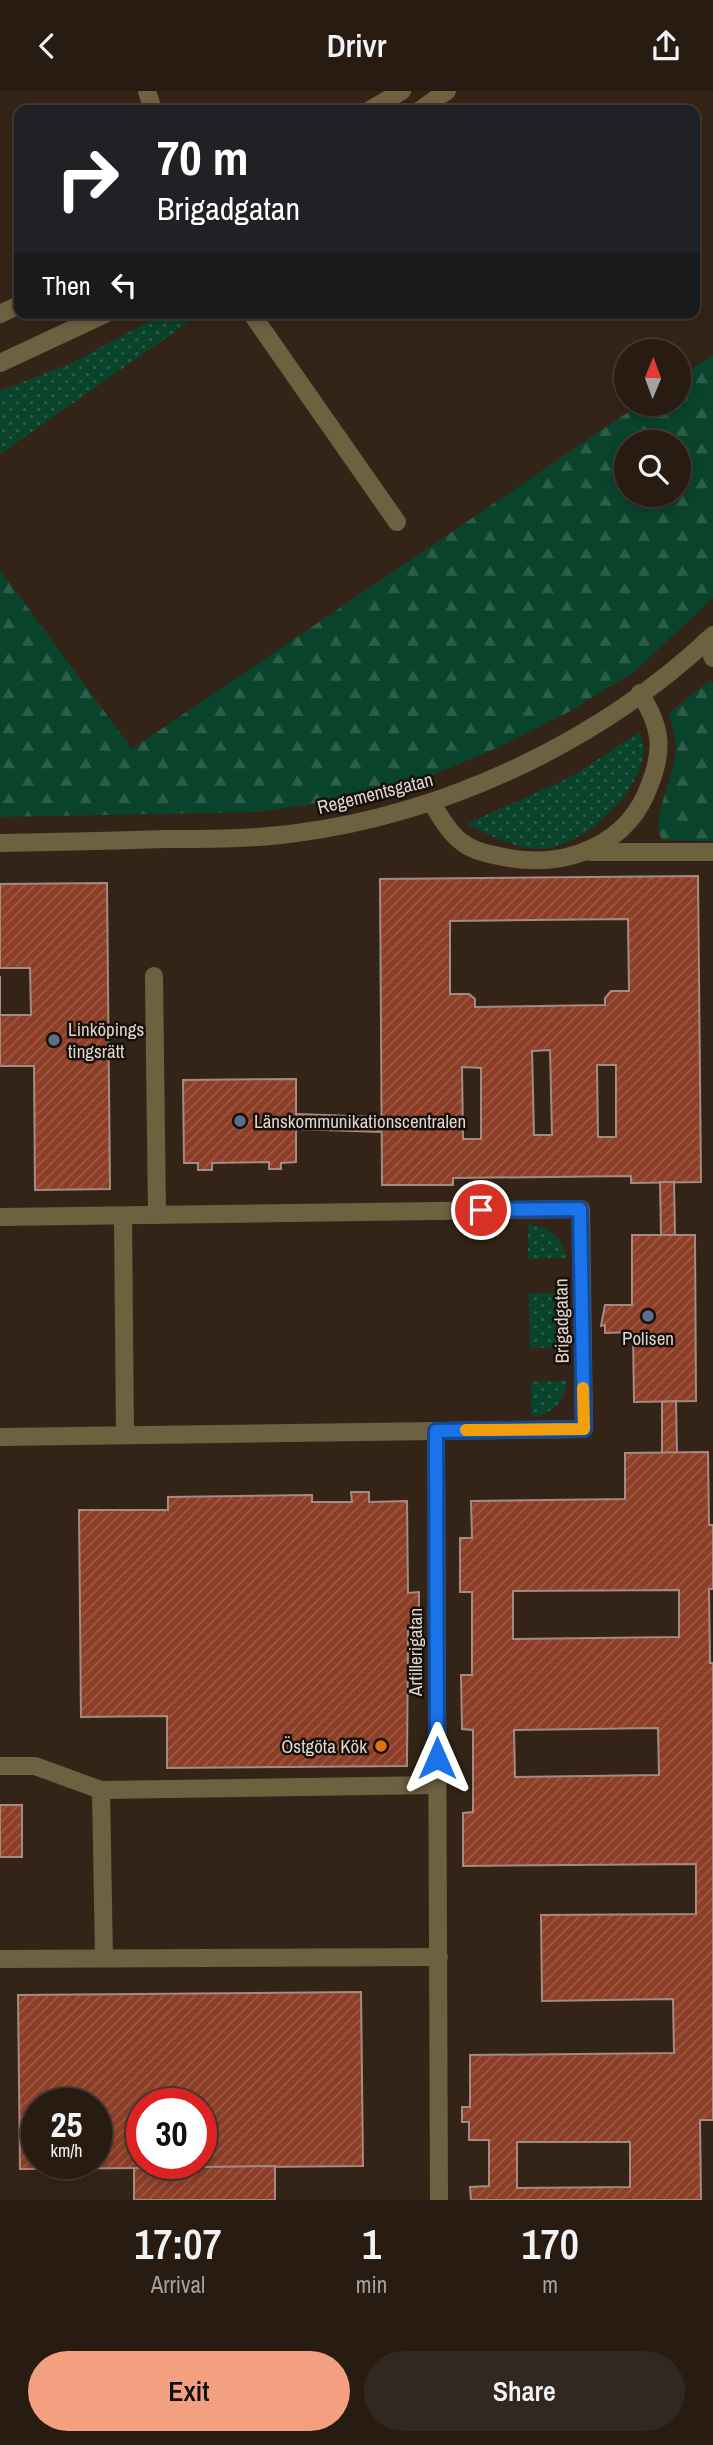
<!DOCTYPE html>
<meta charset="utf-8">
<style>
:root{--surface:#271b12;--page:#332820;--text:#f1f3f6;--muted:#a4a19f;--line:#433932;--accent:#f2a080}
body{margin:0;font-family:"Archivo Narrow",sans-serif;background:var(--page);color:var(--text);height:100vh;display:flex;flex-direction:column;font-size:26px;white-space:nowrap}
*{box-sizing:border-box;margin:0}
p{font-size:23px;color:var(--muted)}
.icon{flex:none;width:38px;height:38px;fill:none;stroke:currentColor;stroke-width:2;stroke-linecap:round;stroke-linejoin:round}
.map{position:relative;height:2109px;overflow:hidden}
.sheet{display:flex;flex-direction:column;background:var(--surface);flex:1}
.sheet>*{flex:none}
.guide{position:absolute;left:14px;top:14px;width:686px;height:214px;border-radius:14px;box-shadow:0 4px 10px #0003,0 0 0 2px var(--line);background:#202124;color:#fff;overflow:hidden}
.needle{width:46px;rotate:1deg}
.fabs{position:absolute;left:614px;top:248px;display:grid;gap:14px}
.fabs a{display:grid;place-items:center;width:77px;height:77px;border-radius:50%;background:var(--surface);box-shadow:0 4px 10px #0003,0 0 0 2px var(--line);font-size:35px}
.speed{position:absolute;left:21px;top:1997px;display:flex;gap:14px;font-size:35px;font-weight:700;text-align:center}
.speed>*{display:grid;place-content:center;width:91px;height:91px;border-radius:50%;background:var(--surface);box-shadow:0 4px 10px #0003,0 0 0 2px var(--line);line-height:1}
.speed small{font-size:18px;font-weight:400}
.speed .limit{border:10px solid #d22;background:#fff;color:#111}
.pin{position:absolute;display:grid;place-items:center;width:60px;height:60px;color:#fff;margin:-30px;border:4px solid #fff;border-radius:50%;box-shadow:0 2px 7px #0007}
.me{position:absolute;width:77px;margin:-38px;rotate:0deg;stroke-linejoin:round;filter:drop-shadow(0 0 5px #0008)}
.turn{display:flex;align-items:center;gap:24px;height:147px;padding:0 28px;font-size:32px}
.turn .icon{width:91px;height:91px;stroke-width:2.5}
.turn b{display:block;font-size:49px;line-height:60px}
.then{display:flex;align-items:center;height:66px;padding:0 28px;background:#0003;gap:14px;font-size:26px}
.eta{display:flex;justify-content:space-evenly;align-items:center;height:119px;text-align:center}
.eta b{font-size:42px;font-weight:600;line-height:49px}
.action{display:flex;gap:14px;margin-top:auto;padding:14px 28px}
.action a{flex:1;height:80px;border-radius:42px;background:var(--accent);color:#111;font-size:28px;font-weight:600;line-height:80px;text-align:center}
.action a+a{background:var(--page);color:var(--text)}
header{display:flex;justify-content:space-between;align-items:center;height:91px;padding:0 28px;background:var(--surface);font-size:32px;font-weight:600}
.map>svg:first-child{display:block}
</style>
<header><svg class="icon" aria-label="back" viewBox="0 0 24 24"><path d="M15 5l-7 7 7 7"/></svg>Drivr<svg class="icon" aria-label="share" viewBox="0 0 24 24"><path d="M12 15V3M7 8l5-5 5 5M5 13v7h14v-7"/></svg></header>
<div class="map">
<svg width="713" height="2109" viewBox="0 0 713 2109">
<defs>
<pattern id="grass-dots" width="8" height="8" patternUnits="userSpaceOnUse" patternTransform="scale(1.75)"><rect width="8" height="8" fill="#09432b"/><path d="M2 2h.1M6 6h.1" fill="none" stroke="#2c5d49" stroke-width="1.8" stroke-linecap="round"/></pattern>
<pattern id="forest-firs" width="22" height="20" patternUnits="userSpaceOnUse" patternTransform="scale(1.75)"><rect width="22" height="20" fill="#09432b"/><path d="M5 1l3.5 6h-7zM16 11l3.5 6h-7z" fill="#2c5d49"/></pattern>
<pattern id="building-hatch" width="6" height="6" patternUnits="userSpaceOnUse" patternTransform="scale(1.75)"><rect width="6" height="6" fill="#8d3e27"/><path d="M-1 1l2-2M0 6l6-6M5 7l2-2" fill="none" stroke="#9d5945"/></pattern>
</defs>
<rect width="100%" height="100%" fill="#342418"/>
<!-- grass -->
<g fill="url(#grass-dots)">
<polygon points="164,222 200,223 0,363 0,300 74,271"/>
<path d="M 639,641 C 661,684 592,747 554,756 C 525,763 491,745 466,733 L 573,685 Z"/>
<path d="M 528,1133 C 548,1136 563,1146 566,1167 L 528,1168 Z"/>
<polygon points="529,1202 566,1202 567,1256 530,1257"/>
<path d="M 567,1290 C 565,1311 551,1324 531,1326 L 531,1291 Z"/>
</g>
<!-- forest -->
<g fill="url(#forest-firs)" fill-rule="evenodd">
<path d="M 713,264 L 713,507 L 635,580 L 572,619 L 497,657 L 423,688 L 342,709 L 256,721 L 0,726 L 0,479 L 132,658 L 640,313 L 679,313 L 679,287 ZM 626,352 L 679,352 L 679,404 L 626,404 Z"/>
<path d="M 709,590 L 713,592 L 713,750 L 662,749 C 650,730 672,691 675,665 C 677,650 672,636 669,622 Z"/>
</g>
<!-- building -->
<g fill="url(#building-hatch)" stroke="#a38b83" stroke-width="2" fill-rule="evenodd">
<path d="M 698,785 L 701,1091 L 631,1092 L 631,1085 L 453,1087 L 453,1094 L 382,1094 L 380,788 ZM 628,828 L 629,900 L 611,900 L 605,907 L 605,914 L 475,916 L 475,908 L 469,903 L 450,903 L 450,830 ZM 550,959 L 552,1044 L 534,1044 L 532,960 ZM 597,974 L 616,974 L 616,1046 L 598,1046 ZM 462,976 L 481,977 L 481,1048 L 463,1048 Z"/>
<polygon points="107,792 110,1098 35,1099 34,975 0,975 0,885 0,924 31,924 30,877 0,877 0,793"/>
<polygon points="296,988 296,1071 281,1072 281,1078 269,1078 269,1071 212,1072 212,1079 198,1079 198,1072 184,1072 183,989"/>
<polygon points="296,1023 381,1026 381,1041 296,1038"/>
<polygon points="660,1091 674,1091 675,1144 661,1144"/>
<polygon points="632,1144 695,1144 696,1310 634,1311 633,1241 605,1242 605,1234 601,1235 605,1214 632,1214"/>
<polygon points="676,1310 677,1362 662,1362 662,1311"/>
<path d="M 708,1361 L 709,1434 L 713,1434 L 713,1498 L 709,1498 L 710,1572 L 713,1572 L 713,2029 L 700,2029 L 701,2109 L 471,2109 L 470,2096 L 489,2095 L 489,2049 L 469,2049 L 469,2031 L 462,2031 L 462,2016 L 470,2016 L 470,1964 L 674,1962 L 673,1908 L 542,1910 L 541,1824 L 696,1823 L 696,1773 L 463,1775 L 463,1722 L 473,1721 L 473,1639 L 462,1638 L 461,1584 L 472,1584 L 472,1501 L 460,1501 L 460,1447 L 472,1447 L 471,1410 L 625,1408 L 625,1362 ZM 679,1499 L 679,1546 L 513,1548 L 513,1500 ZM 658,1637 L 659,1684 L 515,1686 L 514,1639 ZM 517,2051 L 630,2051 L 630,2096 L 517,2097 Z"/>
<polygon points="351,1401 369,1401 369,1411 407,1410 408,1502 419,1501 419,1538 408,1538 407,1675 167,1677 167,1625 81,1626 79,1419 168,1419 168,1406 312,1404 312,1411 352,1411"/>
<rect x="0" y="1714" width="22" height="52"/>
<path d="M 361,1901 L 363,2075 L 20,2078 L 18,1904 ZM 37,2012 L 96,2012 L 96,2072 L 37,2072 ZM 142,2012 L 201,2012 L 201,2072 L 142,2072 Z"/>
<polygon points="275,2075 275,2109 134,2109 134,2077"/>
</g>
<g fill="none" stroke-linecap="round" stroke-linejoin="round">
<!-- minor -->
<g stroke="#6d6140" stroke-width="18">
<polyline points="147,0 153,19"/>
<polyline points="370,19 402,0"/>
<polyline points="420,19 447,0"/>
<polyline points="251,222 397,431"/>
<polyline points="0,223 19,214"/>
<polyline points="0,272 107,222"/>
<polyline points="706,550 713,567"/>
<path d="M 431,711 C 440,725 449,742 463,752 C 475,761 490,763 504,766 C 565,779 629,754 650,693 C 656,678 660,661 658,646 C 656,629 648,616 640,602"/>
<path d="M 0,752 C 55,751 110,750 165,748 C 209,748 253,748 297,742 C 449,722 602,649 713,544"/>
<polyline points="591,761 713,761"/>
<polyline points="154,885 157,1124"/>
<polyline points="123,1125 125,1344"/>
<polyline points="0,1126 581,1118 584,1338 0,1346"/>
<polyline points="436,1340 439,2109"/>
<polyline points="0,1675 35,1675 101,1699 104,1867"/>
<polyline points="101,1699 437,1694"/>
<polyline points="0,1868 439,1866"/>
</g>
</g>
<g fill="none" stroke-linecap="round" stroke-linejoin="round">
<!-- route casing -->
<g stroke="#114b97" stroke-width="18">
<polyline id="route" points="437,1667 436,1340 584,1338 580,1118 481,1119"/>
</g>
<!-- route -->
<use href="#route" stroke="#1a73e8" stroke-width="12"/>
<!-- slow -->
<polyline stroke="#f59e0b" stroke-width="12" points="466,1339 584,1338 583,1297"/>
</g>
<!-- markers -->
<g fill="#5c6f8a" stroke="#160f0a" stroke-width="2.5">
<circle cx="54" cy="949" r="7"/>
<circle cx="240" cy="1030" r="7"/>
<circle cx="648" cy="1225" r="7"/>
</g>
<circle fill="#e8710a" stroke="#160f0a" stroke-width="2.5" cx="381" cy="1655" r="7"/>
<g text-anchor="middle" stroke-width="5" stroke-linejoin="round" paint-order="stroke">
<!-- street labels -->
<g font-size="19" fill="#dfd5cd" stroke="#160f0a">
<text transform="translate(375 702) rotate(-14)" y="7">Regementsgatan</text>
<text transform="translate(561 1230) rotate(-91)" y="7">Brigadgatan</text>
<text transform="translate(415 1561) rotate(-90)" y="7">Artillerigatan</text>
</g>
<!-- poi labels -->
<g font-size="19" fill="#dfd5cd" stroke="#160f0a" text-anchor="start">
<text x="68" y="945">Linköpings<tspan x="68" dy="22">tingsrätt</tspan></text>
<text x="254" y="1037">Länskommunikationscentralen</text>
<text x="648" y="1254" text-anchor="middle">Polisen</text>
<text x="367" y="1662" text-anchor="end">Östgöta Kök</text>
</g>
</g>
</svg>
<div class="fabs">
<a><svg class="needle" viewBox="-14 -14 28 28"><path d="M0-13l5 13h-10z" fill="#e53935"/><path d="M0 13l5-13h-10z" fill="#a4a19f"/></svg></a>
<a><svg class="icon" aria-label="search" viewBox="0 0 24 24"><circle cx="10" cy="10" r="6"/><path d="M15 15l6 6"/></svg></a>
</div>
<div class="speed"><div>25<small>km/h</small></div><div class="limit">30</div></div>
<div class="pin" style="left:481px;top:1119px;background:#d93025"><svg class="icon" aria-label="arrive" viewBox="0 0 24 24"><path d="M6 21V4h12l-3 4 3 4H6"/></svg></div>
<svg class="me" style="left:437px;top:1667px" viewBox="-20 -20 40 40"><path d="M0-17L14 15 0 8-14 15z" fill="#1a73e8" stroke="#fff" stroke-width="4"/></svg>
<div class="guide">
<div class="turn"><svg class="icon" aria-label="right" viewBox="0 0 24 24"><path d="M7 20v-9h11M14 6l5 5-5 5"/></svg><div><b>70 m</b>Brigadgatan</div></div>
<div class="then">Then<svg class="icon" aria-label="left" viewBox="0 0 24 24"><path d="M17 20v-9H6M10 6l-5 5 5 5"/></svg></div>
</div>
</div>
<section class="sheet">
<div class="eta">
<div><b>17:07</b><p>Arrival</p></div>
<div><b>1</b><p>min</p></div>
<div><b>170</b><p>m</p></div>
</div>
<div class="action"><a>Exit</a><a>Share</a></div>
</section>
